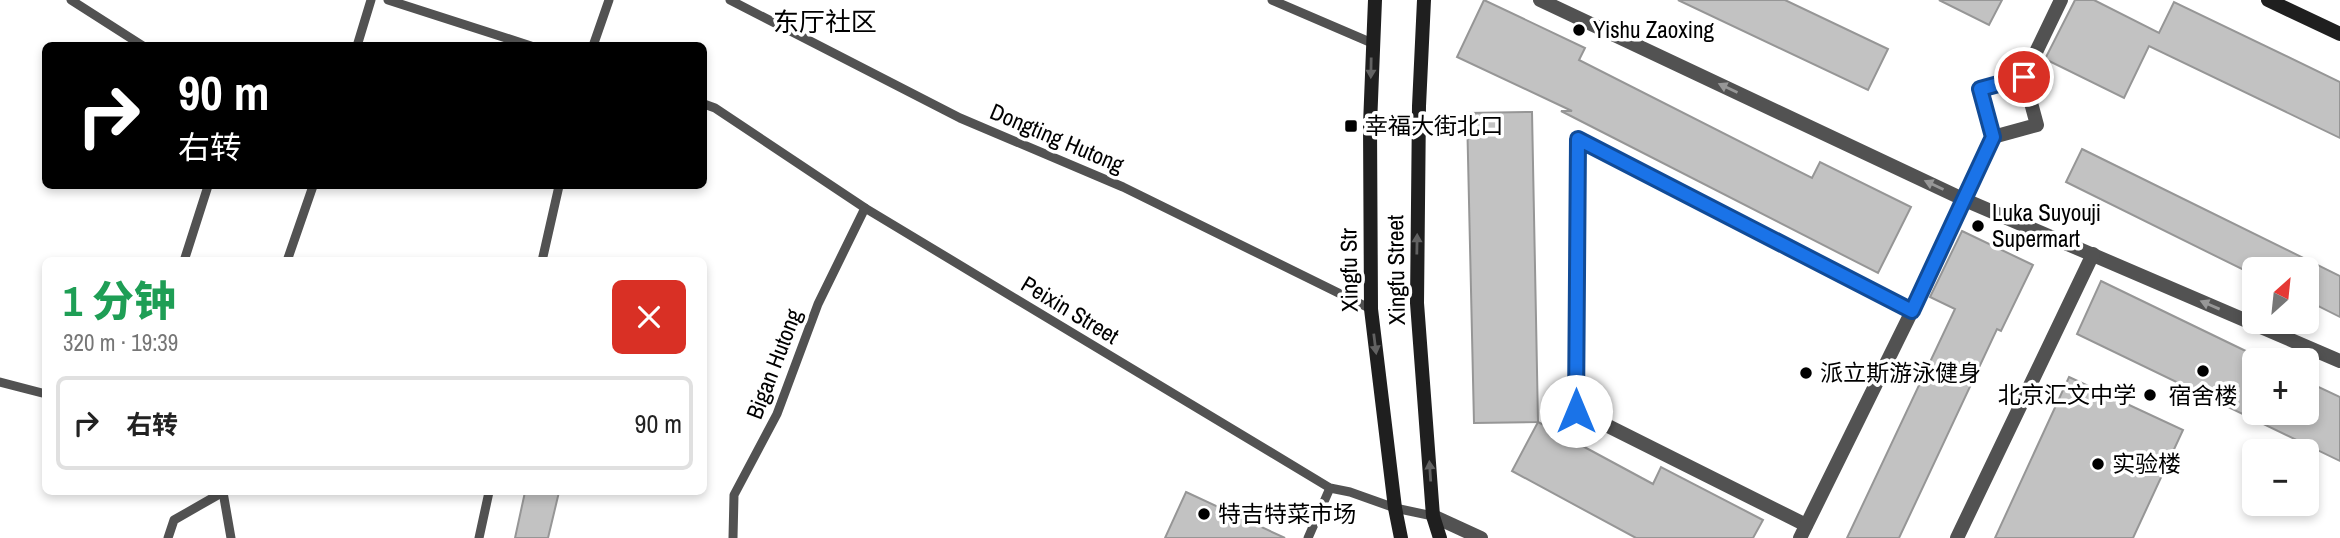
<!DOCTYPE html>
<html lang="zh">
<meta charset="utf-8">
<style>
:root{--surface:#fff;--page:#f2f2f2;--text:#222;--muted:#767676;--line:#e0e0e0}
body{margin:0;font-family:"Archivo Narrow","Noto Sans SC",sans-serif;background:var(--page);color:var(--text);height:100vh;display:flex;flex-direction:column;font-size:26px;white-space:nowrap}
*{box-sizing:border-box;margin:0}
p{font-size:23px;color:var(--muted)}
.icon{flex:none;width:38px;height:38px;fill:none;stroke:currentColor;stroke-width:2;stroke-linecap:round;stroke-linejoin:round}
.map{position:relative;flex:1;overflow:hidden}
.panel{position:absolute;left:42px;top:257px;width:665px;height:238px;display:flex;flex-direction:column;background:var(--surface);border-radius:10px;box-shadow:0 4px 10px #0003}
.panel>*{flex:none}
.hud{position:absolute;left:42px;top:42px;width:665px;height:147px;border-radius:10px;box-shadow:0 4px 10px #0003;background:#000;color:#fff;overflow:hidden}
.needle{width:46px;rotate:27deg}
.tools{position:absolute;left:2242px;top:257px;display:grid;gap:14px}
.tools a{display:grid;place-items:center;width:77px;height:77px;border-radius:10px;background:var(--surface);box-shadow:0 4px 10px #0003;font-size:35px}
.pin{position:absolute;display:grid;place-items:center;width:60px;height:60px;color:#fff;margin:-30px;border:4px solid #fff;border-radius:50%;box-shadow:0 2px 7px #0007}
.me{position:absolute;width:77px;margin:-38px;rotate:0deg;stroke-linejoin:round;filter:drop-shadow(0 0 5px #0008)}
.turn{display:flex;align-items:center;gap:24px;height:147px;padding:0 21px;font-size:32px}
.turn .icon{width:91px;height:91px;stroke-width:2.5}
.turn b{display:block;font-size:49px;line-height:60px}
.round{display:grid;place-items:center;flex:none;width:74px;height:74px;border-radius:10px;background:var(--page)}
.overview{display:flex;align-items:center;justify-content:space-between;height:119px;padding:0 21px}
h1{font-size:42px;font-weight:800;line-height:52px;color:#1e9e55}
ul{padding:0;list-style:none}
li{display:flex;align-items:center;gap:21px;height:94px;margin:0 14px 10px;padding:0 7px;border:4px solid var(--line);border-radius:10px}
li div{flex:1}
li b{display:block;font-size:26px}
li em{font-style:normal}
.map>svg:first-child{display:block}
</style>
<div class="map">
<svg width="2340" height="538" viewBox="0 0 2340 538">
<rect width="100%" height="100%" fill="#fff"/>
<!-- building -->
<g fill="#c2c2c2" stroke="#969696" stroke-width="2">
<polygon points="1484,0 1585,48 1579,60 1812,178 1820,162 1911,207 1878,273 1561,111 1572,111 1457,57"/>
<polygon points="1678,0 1785,0 1888,49 1868,90"/>
<polygon points="1939,0 2002,0 1989,25"/>
<polygon points="2075,0 2094,0 2159,33 2174,2 2340,82 2340,138 2149,46 2124,98 2045,59"/>
<polygon points="1532,112 1538,422 1474,423 1467,113"/>
<polygon points="2082,149 2340,276 2340,317 2306,300 2306,270 2254,270 2254,275 2066,182"/>
<polygon points="1962,231 2033,265 2001,331 1997,329 1899,538 1847,538 1955,309 1930,297"/>
<polygon points="2101,281 2254,355 2254,413 2306,413 2306,381 2340,397 2340,461 2077,334"/>
<polygon points="2069,377 2183,430 2133,538 1995,538"/>
<polygon points="1538,422 1653,484 1661,467 1763,520 1753,538 1636,538 1512,471"/>
<polygon points="525,492 559,492 548,538 515,538"/>
<polygon points="1186,492 1285,538 1165,538"/>
</g>
<g fill="none" stroke-linecap="round" stroke-linejoin="round">
<!-- lane -->
<g stroke="#525252" stroke-width="9">
<polyline points="71,0 143,46"/>
<polyline points="388,0 531,46"/>
<polyline points="730,0 960,118 1123,187 1371,309"/>
<polyline points="1272,0 1372,43"/>
<polyline points="357,46 371,0"/>
<polyline points="593,46 609,0"/>
<polyline points="704,104 715,108 865,208 1330,488 1350,492 1395,508 1433,516"/>
<polyline points="184,261 208,186"/>
<polyline points="287,261 313,186"/>
<polyline points="542,261 559,186"/>
<polyline points="0,382 46,394"/>
<polyline points="223,492 231,538"/>
<polyline points="168,538 174,520 223,492"/>
<polyline points="479,538 489,492"/>
<polyline points="733,538 734,495 777,414 818,304 865,208"/>
<polyline points="1308,538 1330,488"/>
</g>
<!-- street -->
<g stroke="#525252" stroke-width="14">
<polyline points="1540,0 1965,200 2340,361"/>
<polygon points="2024,77 2037,125 1993,137 1980,89"/>
<polyline points="2024,77 2061,0"/>
<polyline points="1433,516 1481,538"/>
<polyline points="1806,525 1576,410 1578,139 1912,311"/>
<polyline points="1800,538 1912,311 1993,137"/>
<polyline points="1957,538 2093,254"/>
</g>
<!-- secondary -->
<g stroke="#1f1f1f" stroke-width="14">
<polyline points="1375,0 1370,125 1371,309 1395,508 1401,538"/>
<polyline points="1424,0 1419,106 1417,303 1433,516 1440,538"/>
<polyline points="2268,0 2340,34"/>
</g>
</g>
<!-- one-way arrows -->
<defs><path id="oneway-solid" d="M-6-.8H1V-3.2L6.5 0L1 3.2V.8H-6Z" transform="scale(1.75)"/></defs>
<g fill="#626262">
<use href="#oneway-solid" transform="translate(1371 68) rotate(91)"/>
<use href="#oneway-solid" transform="translate(1417 244) rotate(-89)"/>
<use href="#oneway-solid" transform="translate(1375 344) rotate(83)"/>
<use href="#oneway-solid" transform="translate(1430 471) rotate(-94)"/>
</g>
<g fill="#979797">
<use href="#oneway-solid" transform="translate(1728 88) rotate(-155)"/>
<use href="#oneway-solid" transform="translate(1934 185) rotate(-155)"/>
<use href="#oneway-solid" transform="translate(2210 305) rotate(-157)"/>
</g>
<g fill="none" stroke-linecap="round" stroke-linejoin="round">
<!-- route casing -->
<g stroke="#114b97" stroke-width="18">
<polyline id="route" points="1576,411 1578,139 1912,311 1993,137 1980,89 2024,77"/>
</g>
<!-- route -->
<use href="#route" stroke="#1a73e8" stroke-width="12"/>
</g>
<!-- markers -->
<g fill="#000" stroke="#fff" stroke-width="2.5">
<circle cx="1579" cy="30" r="7"/>
<rect x="1344" y="119" width="14" height="14" rx="3.5"/>
<circle cx="1978" cy="226" r="7"/>
<circle cx="2203" cy="371" r="7"/>
<circle cx="1806" cy="373" r="7"/>
<circle cx="2150" cy="395" r="7"/>
<circle cx="2098" cy="464" r="7"/>
<circle cx="1204" cy="514" r="7"/>
</g>
<g text-anchor="middle" stroke-width="7" stroke-linejoin="round" paint-order="stroke">
<!-- poi labels -->
<g font-size="23" fill="#000" stroke="#fff" text-anchor="start">
<text x="1593" y="38">Yishu Zaoxing</text>
<text x="1365" y="134">幸福大街北口</text>
<text x="1992" y="221">Luka Suyouji<tspan x="1992" dy="26">Supermart</tspan></text>
<text x="1820" y="381">派立斯游泳健身</text>
<text x="2136" y="403" text-anchor="end">北京汇文中学</text>
<text x="2203" y="404" text-anchor="middle">宿舍楼</text>
<text x="2112" y="472">实验楼</text>
<text x="1218" y="522">特吉特菜市场</text>
</g>
<!-- street labels -->
<g font-size="23" fill="#000" stroke="#fff">
<text transform="translate(1057 138) rotate(23)" y="8">Dongting Hutong</text>
<text transform="translate(1349 270) rotate(-91)" y="8">Xingfu Str</text>
<text transform="translate(1396 270) rotate(-91)" y="8">Xingfu Street</text>
<text transform="translate(1070 310) rotate(31)" y="8">Peixin Street</text>
<text transform="translate(774 364) rotate(-69)" y="8">Bigan Hutong</text>
</g>
<!-- quarter labels -->
<g font-size="26" fill="#000" stroke="#fff">
<text x="825" y="31">东厅社区</text>
</g>
</g>
</svg>
<div class="tools">
<a><svg class="needle" viewBox="-14 -14 28 28"><path d="M0-13l5 13h-10z" fill="#e53935"/><path d="M0 13l5-13h-10z" fill="#767676"/></svg></a>
<a>+</a>
<a>−</a>
</div>
<div class="pin" style="left:2024px;top:77px;background:#d93025"><svg class="icon" aria-label="arrive" viewBox="0 0 24 24"><path d="M6 21V4h12l-3 4 3 4H6"/></svg></div>
<svg class="me" style="left:1576px;top:411px" viewBox="-20 -20 40 40"><circle r="19" fill="#fff"/><path d="M0-13L10 11 0 6-10 11z" fill="#1a73e8"/></svg>
<div class="hud">
<div class="turn"><svg class="icon" aria-label="right" viewBox="0 0 24 24"><path d="M7 20v-9h11M14 6l5 5-5 5"/></svg><div><b>90 m</b>右转</div></div>
</div>
<section class="panel">
<div class="overview"><div><h1>1 分钟</h1><p>320 m · 19:39</p></div><a class="round" style="background:#d93025;color:#fff"><svg class="icon" aria-label="close" viewBox="0 0 24 24"><path d="M6 6l12 12M18 6L6 18"/></svg></a></div>
<ul>
<li><svg class="icon" aria-label="right" viewBox="0 0 24 24"><path d="M7 20v-9h11M14 6l5 5-5 5"/></svg><div><b>右转</b></div><em>90 m</em></li>
</ul>
</section>
</div>
